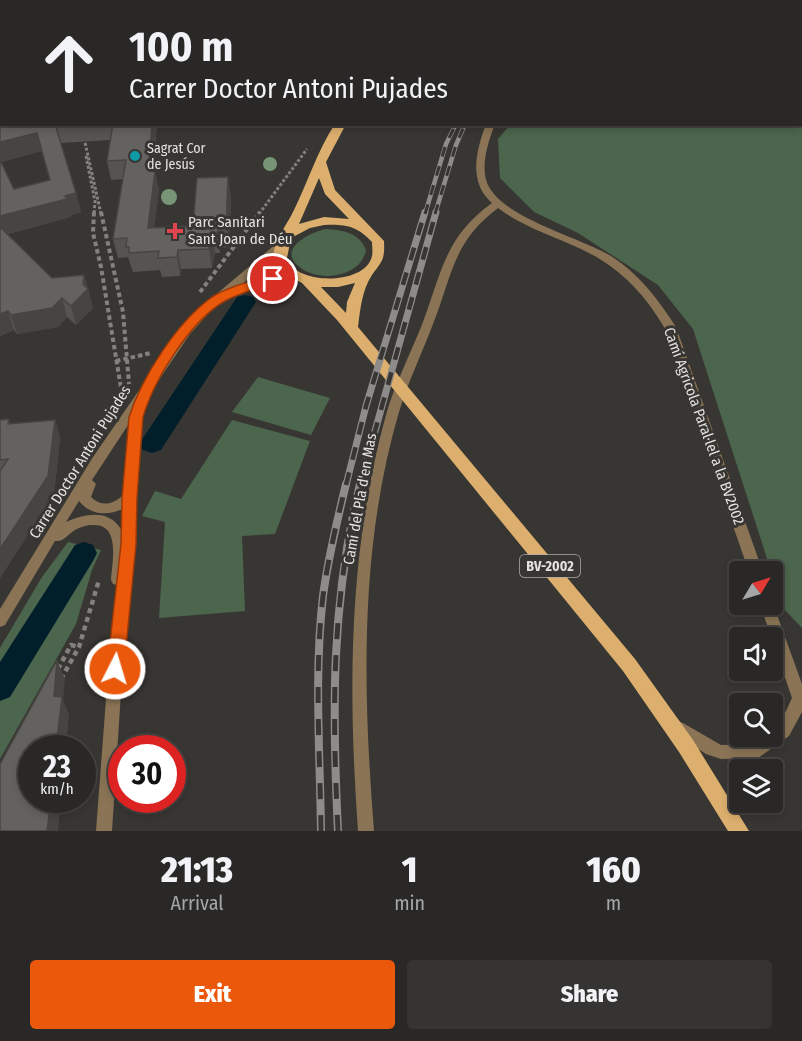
<!DOCTYPE html>
<meta charset="utf-8">
<style>
:root{--surface:#2a2826;--page:#363432;--text:#f1f3f6;--muted:#a5a6a7;--line:#464443;--accent:#ea580c}
body{margin:0;font-family:"Fira Sans Condensed",sans-serif;background:var(--page);color:var(--text);height:100vh;display:flex;flex-direction:column;font-size:22px;white-space:nowrap}
*{box-sizing:border-box;margin:0}
p{font-size:20px;color:var(--muted)}
.icon{flex:none;width:33px;height:33px;fill:none;stroke:currentColor;stroke-width:2;stroke-linecap:round;stroke-linejoin:round}
.map{position:relative;height:831px;overflow:hidden}
.sheet{display:flex;flex-direction:column;background:var(--surface);flex:1}
.sheet>*{flex:none}
.banner{position:absolute;left:0px;top:0px;width:802px;height:126px;box-shadow:0 3px 9px #0003,0 0 0 2px var(--line);background:#2a2826;color:var(--text);overflow:hidden}
.needle{width:39px;rotate:52deg}
.buttons{position:absolute;left:729px;top:561px;display:grid;gap:12px}
.buttons a{display:grid;place-items:center;width:54px;height:54px;border-radius:6px;background:var(--surface);box-shadow:0 3px 9px #0003,0 0 0 2px var(--line);font-size:30px}
.speed{position:absolute;left:18px;top:735px;display:flex;gap:12px;font-size:30px;font-weight:700;text-align:center}
.speed>*{display:grid;place-content:center;width:78px;height:78px;border-radius:50%;background:var(--surface);box-shadow:0 3px 9px #0003,0 0 0 2px var(--line);line-height:1}
.speed small{font-size:15px;font-weight:400}
.speed .limit{border:9px solid #d22;background:#fff;color:#111}
.pin{position:absolute;display:grid;place-items:center;width:51px;height:51px;color:#fff;margin:-26px;border:3px solid #fff;border-radius:50%;box-shadow:0 2px 6px #0007}
.me{position:absolute;width:66px;margin:-33px;rotate:5deg;stroke-linejoin:round;filter:drop-shadow(0 0 4px #0008)}
.turn{display:flex;align-items:center;gap:21px;height:126px;padding:0 30px;font-size:27px}
.turn .icon{width:78px;height:78px;stroke-width:2.5}
.turn b{display:block;font-size:42px;line-height:51px}
.eta{display:flex;justify-content:space-evenly;align-items:center;height:102px;text-align:center}
.eta b{font-size:36px;font-weight:800;line-height:42px}
.button{display:flex;gap:12px;margin-top:auto;padding:12px 30px}
.button a{flex:1;height:69px;border-radius:6px;background:var(--accent);color:#fff;font-size:24px;font-weight:800;line-height:69px;text-align:center}
.button a+a{background:var(--page);color:var(--text)}
.map>svg:first-child{display:block}
</style>
<div class="map">
<svg width="802" height="831" viewBox="0 0 802 831">
<rect width="100%" height="100%" fill="#383633"/>
<!-- green -->
<g fill="#4b664c">
<polygon points="643,0 802,0 802,628 783,608 693,329 658,285 578,233 534,212 500,178 498,139 510,125 801,124 801,2 641,1"/>
<path d="M 326,229 C 343,230 360,233 366,250 C 361,276 324,282 304,270 C 273,252 307,233 326,229 Z"/>
<polygon points="258,377 330,398 311,435 232,412"/>
<polygon points="232,420 310,441 275,534 242,536 245,611 159,618 165,522 142,516 155,491 181,499"/>
<polygon points="68,542 101,550 92,570 76,624 0,759 0,648 42,577"/>
</g>
<g fill="none" stroke-linecap="round" stroke-linejoin="round">
<!-- stream -->
<polyline stroke="#001f2b" stroke-width="5" points="626,2 628,0"/>
<!-- canal -->
<g fill="#001f2b" fill-rule="evenodd">
<polygon points="470,0 486,0 469,2"/>
<polygon points="245,295 253,297 256,302 161,450 152,453 143,450 140,444 143,438 237,297"/>
<polygon points="84,542 93,545 97,553 93,561 10,697 0,701 0,662 75,545"/>
</g>
<!-- path-far2 -->
<g stroke="#83817e" stroke-width="3" stroke-dasharray="3 2" stroke-linecap="butt">
<polyline points="84,138 101,214"/>
<polyline points="86,156 95,201 94,214"/>
<polyline points="259,214 307,149"/>
</g>
<!-- path-far1 -->
<g stroke="#83817e" stroke-width="4" stroke-dasharray="4.5 3" stroke-linecap="butt">
<polyline points="94,212 93,233 101,267 122,394"/>
<polyline points="101,212 123,312 129,384"/>
<polyline points="200,292 260,212"/>
<polyline points="116,361 151,353"/>
</g>
<!-- path -->
<g stroke="#83817e" stroke-width="4.5" stroke-dasharray="5 4" stroke-linecap="butt">
<polyline points="58,669 71,645 79,647"/>
<polyline points="61,679 79,647 99,580"/>
</g>
<!-- street -->
<g fill="#8a7455" fill-rule="evenodd">
<polygon points="590,0 598,0 588,2"/>
<path d="M 486,124 L 495,124 C 488,142 479,169 489,187 C 507,219 579,237 611,256 C 639,274 658,299 676,327 L 763,572 L 749,572 L 664,327 C 644,293 618,266 581,249 C 554,236 523,227 498,208 C 452,243 453,274 433,324 C 422,353 408,382 399,412 C 359,548 363,692 374,831 L 358,831 C 348,691 348,551 386,415 C 395,383 411,353 423,322 C 442,271 445,237 492,203 C 468,182 476,151 486,124 Z"/>
<path d="M 281,242 L 285,243 L 286,245 L 285,247 L 240,286 L 264,278 L 297,273 L 302,276 L 301,278 L 266,284 L 237,294 L 230,295 L 208,314 L 190,334 L 146,399 L 147,401 L 142,417 L 135,497 L 136,545 L 124,646 L 112,831 L 96,831 L 110,646 L 117,585 L 113,584 L 111,580 C 112,562 121,524 93,525 C 86,525 80,527 75,530 C 67,535 64,542 55,541 L 5,625 L 0,627 L 0,609 L 93,457 L 182,328 L 200,308 L 277,243 ZM 130,422 L 123,495 C 113,505 101,507 91,497 L 96,484 L 92,480 ZM 79,501 C 90,515 106,516 123,509 L 122,531 C 110,509 87,513 66,522 Z"/>
<polygon points="772,601 802,684 802,712 789,736 758,758 721,759 706,754 673,733 670,728 673,723 678,721 683,723 721,745 755,744 765,736 772,736 772,731 779,726 792,698 760,604 772,604"/>
</g>
<!-- primary -->
<g fill="#ddaf6e" fill-rule="evenodd">
<polygon points="453,0 464,0 452,2"/>
<path d="M 335,124 L 346,124 L 326,162 L 335,190 L 384,241 C 385,260 382,261 372,275 C 362,290 360,310 358,327 L 635,659 L 693,740 L 749,831 L 728,831 L 679,752 L 623,671 L 337,320 L 302,283 L 283,273 L 273,258 C 274,239 286,227 294,210 C 308,182 317,151 335,124 ZM 319,178 L 325,194 L 349,219 L 324,217 L 299,224 ZM 324,225 C 346,224 357,226 372,242 C 372,246 373,252 372,256 C 366,281 321,282 304,274 C 295,271 291,265 287,258 L 291,238 L 310,228 ZM 355,283 L 347,302 L 346,313 L 321,287 L 338,287 Z"/>
</g>
<!-- rail-far2 casing -->
<g stroke="#8e8c8a" stroke-width="4.5">
<g id="rail-far2">
<polyline points="567,2 569,0"/>
<polyline points="425,214 446,144 456,124"/>
<polyline points="435,214 456,145 465,124"/>
</g>
</g>
<!-- rail-far1 casing -->
<g stroke="#8e8c8a" stroke-width="7">
<g id="rail-far1">
<polyline points="346,485 366,406 425,212"/>
<polyline points="360,485 436,212"/>
</g>
</g>
<!-- rail casing -->
<g stroke="#8e8c8a" stroke-width="8">
<g id="rail">
<path d="M 321,831 C 320,753 314,673 323,596 C 328,558 337,521 346,484"/>
<path d="M 338,831 C 332,710 331,603 360,484"/>
</g>
</g>
<!-- rail-far2 -->
<use href="#rail-far2" stroke="#383633" stroke-width="3" stroke-dasharray="10" stroke-linecap="butt"/>
<!-- rail-far1 -->
<use href="#rail-far1" stroke="#383633" stroke-width="4.5" stroke-dasharray="13" stroke-linecap="butt"/>
<!-- rail -->
<use href="#rail" stroke="#383633" stroke-width="5" stroke-dasharray="16" stroke-linecap="butt"/>
</g>
<!-- trees -->
<g fill="#799578">
<circle cx="270" cy="164" r="7"/>
<circle cx="169" cy="197" r="8"/>
</g>
<!-- wall -->
<g fill="#565452" fill-rule="evenodd">
<polygon points="206,0 287,0 287,2 207,2"/>
<path d="M 0,73 L 2,124 L 157,124 L 153,169 L 159,190 L 154,228 L 193,226 L 231,195 L 229,247 L 220,248 L 220,253 L 215,253 L 212,268 L 181,269 L 180,276 L 162,277 L 160,270 L 133,272 L 128,257 L 118,258 L 113,239 L 123,179 L 111,180 L 107,161 L 110,140 L 61,143 L 81,212 L 71,215 L 71,217 L 8,234 L 52,278 L 84,275 L 93,308 L 76,325 L 67,317 L 58,327 L 17,334 L 14,330 L 0,336 ZM 42,151 L 50,180 L 14,189 L 1,162 Z"/>
<polygon points="9,419 10,424 55,420 60,438 54,494 0,578 0,420"/>
</g>
<!-- shaded-wall -->
<g fill="#464542">
<polygon points="152,124 157,124 152,184 149,165"/>
<polygon points="37,133 42,151 0,162 0,142"/>
<polygon points="155,171 159,190 152,247 148,228"/>
<polygon points="228,177 231,195 229,247 226,228"/>
<polygon points="76,193 81,212 71,215 71,217 0,236 0,216"/>
<polygon points="218,229 220,248 220,253 217,234"/>
<polygon points="212,235 215,253 212,268 209,249"/>
<polygon points="178,250 181,269 180,276 177,257"/>
<polygon points="84,275 93,308 76,325 71,306 83,284"/>
<polygon points="62,298 67,317 58,327 17,334 11,315"/>
<polygon points="8,311 14,330 0,336 0,314"/>
<polygon points="55,420 60,438 54,494 0,578 0,549"/>
<polygon points="57,660 65,679 63,700 69,715 66,748 56,748 54,696"/>
<polygon points="51,800 61,800 58,831 47,831"/>
</g>
<!-- building -->
<g fill="#64625f" stroke="#464542" stroke-width="1.5">
<rect x="55" y="0" width="123" height="2"/>
<rect x="229" y="0" width="25" height="2"/>
<polygon points="2,72 2,124 55,124 76,193 65,196 67,199 0,216 0,160 14,189 50,180 37,133 0,142 0,73"/>
<polygon points="113,124 152,124 149,165 155,171 148,228 193,226 197,178 228,177 226,228 218,229 217,234 212,235 209,249 178,250 177,257 158,258 159,251 129,253 129,247 126,247 127,238 113,239 126,160 107,161"/>
<polygon points="0,227 52,278 84,275 83,284 88,289 71,306 62,298 52,308 11,315 8,311 0,314"/>
<polygon points="9,419 8,424 55,420 48,476 0,549 0,471 8,459 0,460 0,420"/>
<polygon points="57,660 54,696 62,697 56,748 32,748 32,800 51,800 47,831 0,831 0,764"/>
</g>
<!-- route -->
<path fill="#ea580c" stroke="#983908" stroke-width="1.5" d="M 273,275 L 277,277 L 277,282 C 260,288 241,292 225,301 C 190,321 154,380 143,417 L 137,498 L 136,544 L 124,669 L 121,674 L 115,677 L 109,674 L 107,669 L 121,544 L 122,498 L 129,417 C 142,377 177,322 212,297 C 229,286 253,281 273,275 Z"/>
<!-- markers -->
<circle fill="#0f9aa8" stroke="#383633" stroke-width="2" cx="135" cy="156" r="6"/>
<path fill="#e0444e" stroke="#383633" stroke-width="2" d="M172 222h6v6h6v6h-6v6h-6v-6h-6v-6h6z"/>
<g text-anchor="middle" stroke-width="6" stroke-linejoin="round" paint-order="stroke">
<!-- far-poi labels -->
<g font-size="14" fill="#e3e2e0" stroke="#383633" text-anchor="start">
<text x="147" y="153">Sagrat Cor<tspan x="147" dy="16">de Jesús</tspan></text>
</g>
<!-- shield labels -->
<rect fill="#383633" stroke="#b0aeac" stroke-width="1.5" x="520" y="555" width="60" height="22" rx="4.5"/>
<g font-size="14" font-weight="bold" fill="#e3e2e0">
<text x="550" y="571">BV-2002</text>
</g>
<!-- poi labels -->
<g font-size="15" fill="#e3e2e0" stroke="#383633" text-anchor="start">
<text x="188" y="227">Parc Sanitari<tspan x="188" dy="17">Sant Joan de Déu</tspan></text>
</g>
<!-- street labels -->
<g font-size="15" fill="#e3e2e0" stroke="#383633">
<text transform="translate(704 426) rotate(70)" y="5">Camí Agricola Paral·lel a la BV2002</text>
<text transform="translate(80 462) rotate(-58)" y="5">Carrer Doctor Antoni Pujades</text>
<text transform="translate(360 499) rotate(-80)" y="5">Camí del Pla d'en Mas</text>
</g>
</g>
</svg>
<div class="buttons">
<a><svg class="needle" viewBox="-14 -14 28 28"><path d="M0-13l5 13h-10z" fill="#e53935"/><path d="M0 13l5-13h-10z" fill="#a5a6a7"/></svg></a>
<a><svg class="icon" aria-label="sound" viewBox="0 0 24 24"><path d="M4 9h4l5-4v14l-5-4H4zM17 9q2 3 0 6"/></svg></a>
<a><svg class="icon" aria-label="search" viewBox="0 0 24 24"><circle cx="10" cy="10" r="6"/><path d="M15 15l6 6"/></svg></a>
<a><svg class="icon" aria-label="layers" viewBox="0 0 24 24"><path d="M12 4l9 5-9 5-9-5zM3 14l9 5 9-5"/></svg></a>
</div>
<div class="speed"><div>23<small>km/h</small></div><div class="limit">30</div></div>
<div class="pin" style="left:273px;top:279px;background:#d93025"><svg class="icon" aria-label="arrive" viewBox="0 0 24 24"><path d="M6 21V4h12l-3 4 3 4H6"/></svg></div>
<svg class="me" style="left:115px;top:669px" viewBox="-20 -20 40 40"><circle r="17" fill="#ea580c" stroke="#fff" stroke-width="3"/><path d="M0-11L8 9 0 5-8 9z" fill="#fff"/></svg>
<div class="banner">
<div class="turn"><svg class="icon" aria-label="ahead" viewBox="0 0 24 24"><path d="M12 20V5M6 11l6-6 6 6"/></svg><div><b>100 m</b>Carrer Doctor Antoni Pujades</div></div>
</div>
</div>
<section class="sheet">
<div class="eta">
<div><b>21:13</b><p>Arrival</p></div>
<div><b>1</b><p>min</p></div>
<div><b>160</b><p>m</p></div>
</div>
<div class="button"><a>Exit</a><a>Share</a></div>
</section>
